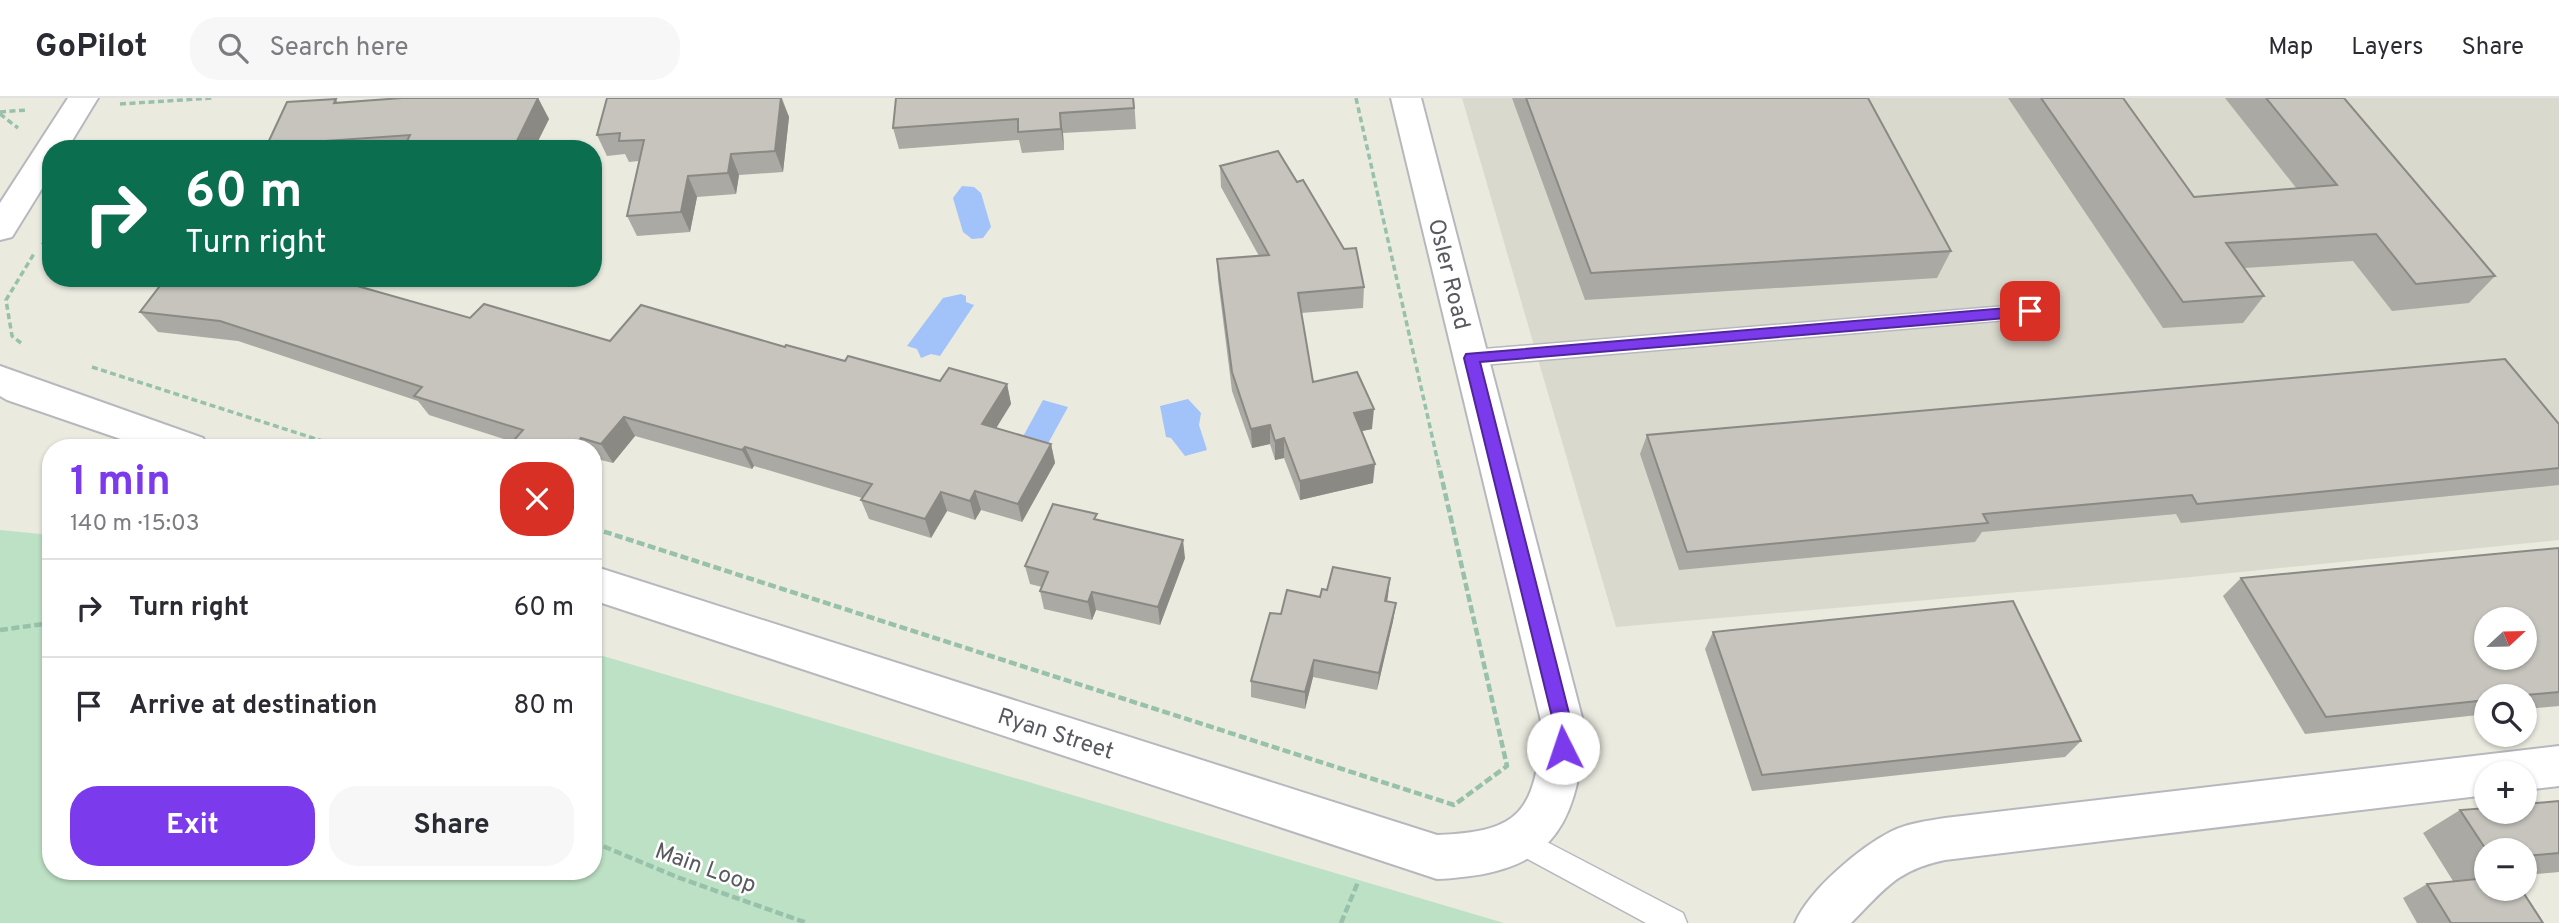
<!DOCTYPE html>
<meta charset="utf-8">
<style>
:root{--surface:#fff;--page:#f7f7f7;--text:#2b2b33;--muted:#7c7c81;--line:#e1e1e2;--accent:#7c3aed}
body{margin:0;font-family:Overpass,sans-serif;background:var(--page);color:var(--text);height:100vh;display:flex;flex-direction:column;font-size:26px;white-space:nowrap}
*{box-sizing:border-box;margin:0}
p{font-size:23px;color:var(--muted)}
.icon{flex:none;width:38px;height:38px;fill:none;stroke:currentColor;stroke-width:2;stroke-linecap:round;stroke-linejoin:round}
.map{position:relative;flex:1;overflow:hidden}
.drawer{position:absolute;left:42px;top:341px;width:560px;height:441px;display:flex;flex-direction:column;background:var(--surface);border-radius:28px;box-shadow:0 2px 5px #0004}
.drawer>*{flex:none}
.hud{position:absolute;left:42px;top:42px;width:560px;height:147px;border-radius:28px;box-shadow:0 2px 5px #0004;background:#0b6e4f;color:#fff;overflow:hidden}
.needle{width:46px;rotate:68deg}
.controls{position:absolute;left:2474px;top:509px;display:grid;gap:14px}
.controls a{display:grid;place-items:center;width:63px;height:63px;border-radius:50%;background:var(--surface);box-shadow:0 2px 5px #0004;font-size:35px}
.pin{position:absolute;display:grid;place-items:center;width:60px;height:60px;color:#fff;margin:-30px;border-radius:14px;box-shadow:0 4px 10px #0006}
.me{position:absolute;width:77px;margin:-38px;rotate:356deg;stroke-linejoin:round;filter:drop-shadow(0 0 5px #0008)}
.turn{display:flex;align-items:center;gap:24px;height:147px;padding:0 28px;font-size:32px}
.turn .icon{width:91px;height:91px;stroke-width:2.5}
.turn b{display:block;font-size:49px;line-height:60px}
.round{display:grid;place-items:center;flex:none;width:74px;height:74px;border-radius:28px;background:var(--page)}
.summary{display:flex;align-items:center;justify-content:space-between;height:119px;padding:0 28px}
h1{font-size:42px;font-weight:700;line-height:52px;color:var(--accent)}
.button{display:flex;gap:14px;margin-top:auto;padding:14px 28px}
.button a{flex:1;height:80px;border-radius:28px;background:var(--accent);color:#fff;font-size:28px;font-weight:700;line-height:80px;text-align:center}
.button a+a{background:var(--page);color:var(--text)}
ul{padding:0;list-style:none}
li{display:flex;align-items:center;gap:21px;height:98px;padding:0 28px;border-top:2px solid var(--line)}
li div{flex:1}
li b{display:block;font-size:26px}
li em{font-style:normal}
header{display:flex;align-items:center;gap:42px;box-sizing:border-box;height:98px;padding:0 35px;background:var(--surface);border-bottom:2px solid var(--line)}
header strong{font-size:33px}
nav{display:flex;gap:38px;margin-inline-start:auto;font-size:24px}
.search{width:490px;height:63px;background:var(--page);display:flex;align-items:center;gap:18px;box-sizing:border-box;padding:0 24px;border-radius:28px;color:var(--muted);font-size:26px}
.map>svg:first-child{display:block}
</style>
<header>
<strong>GoPilot</strong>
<div class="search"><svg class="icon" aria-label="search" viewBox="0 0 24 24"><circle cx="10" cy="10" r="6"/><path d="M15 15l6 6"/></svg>Search here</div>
<nav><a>Map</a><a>Layers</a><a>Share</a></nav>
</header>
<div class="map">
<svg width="2559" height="825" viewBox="0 0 2559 825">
<rect width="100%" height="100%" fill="#ebeadf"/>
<!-- education -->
<polygon fill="#dad9ce" points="1462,0 2559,0 2559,442 2171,481 1616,529"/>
<!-- green -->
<polygon fill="#bde1c4" points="0,432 51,437 51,774 593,774 593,555 1504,825 0,825"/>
<!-- water -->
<g fill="#a1c3f9">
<polygon points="962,88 974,89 981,95 991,129 983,140 972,141 963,134 953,100"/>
<polygon points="961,196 966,198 966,204 974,207 940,258 931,256 921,260 917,251 907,248 943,200"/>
<polygon points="1188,301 1201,315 1199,327 1207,352 1185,358 1171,340 1166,339 1160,308"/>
<polygon points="1043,302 1068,309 1045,351 1020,344"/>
</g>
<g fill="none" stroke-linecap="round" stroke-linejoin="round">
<!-- service casing -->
<g stroke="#b7b8be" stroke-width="3">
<g id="service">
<polygon points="2030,206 2037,208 2040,213 2037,218 2030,220 1471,268 1464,266 1461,260 1464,254 1471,252"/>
<polygon points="1520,730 1683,815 1687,825 1646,825 1511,752 1507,743 1511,734"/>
</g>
</g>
<!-- minor casing -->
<g stroke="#b7b8be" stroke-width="4">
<g id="minor">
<polygon points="68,0 98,0 67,51 51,51 51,76 12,139 0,142 0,105"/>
<path d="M 1391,0 L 1421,0 L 1585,631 C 1576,737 1547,776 1437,781 L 593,502 L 593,468 L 1437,737 C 1523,734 1533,713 1543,631 Z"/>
<polygon points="0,268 203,340 209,350 147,350 7,302 0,298"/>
<path d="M 2559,648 L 2559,688 L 2525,692 L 2525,676 L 2487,676 L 2487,697 L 1945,762 C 1896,772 1884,792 1851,825 L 1795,825 C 1809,792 1860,749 1892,733 C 1909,725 1927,723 1945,720 Z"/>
</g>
</g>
<!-- path-far1 -->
<g stroke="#97c1ab" stroke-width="3.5" stroke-dasharray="6 3.5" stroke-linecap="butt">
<polyline points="1356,0 1439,369"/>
<polyline points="120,6 212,0"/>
<polyline points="0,14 27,12"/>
<polyline points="0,16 18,30"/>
<polyline points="21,245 12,238 6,202 35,154"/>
<polyline points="92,269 344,350"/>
</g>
<!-- path -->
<g stroke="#97c1ab" stroke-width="4.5" stroke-dasharray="8 3.5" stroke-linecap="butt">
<polyline points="593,430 1454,707 1507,668 1439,368"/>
<polyline points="0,532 51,525"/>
<polyline points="593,744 677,779 807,825"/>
<polyline points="1341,825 1358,784"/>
</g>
<!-- service -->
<use href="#service" fill="#fff" fill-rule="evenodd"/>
<!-- minor -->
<use href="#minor" fill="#fff" fill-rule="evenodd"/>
</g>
<!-- wall -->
<g fill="#aaa9a3">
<polygon points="538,0 549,21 534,51 270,51 267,47 336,1 338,5"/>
<polygon points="607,0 782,0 789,19 783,74 739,77 736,96 697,99 690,134 637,138 627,118 639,63 629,64 625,56 607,58 597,37"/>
<polygon points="896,0 1134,0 1136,31 1063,35 1064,52 1022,55 1019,42 899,51 893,30"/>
<polygon points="1512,0 1868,0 1951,153 1937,180 1585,202"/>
<polygon points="2008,0 2123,0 2194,99 2297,91 2225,0 2344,0 2495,178 2469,205 2392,213 2353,163 2244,170 2264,198 2243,225 2163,230"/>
<polygon points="1220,68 1297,84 1364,189 1363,210 1301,215 1313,284 1372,331 1361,333 1373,385 1300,402 1284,360 1275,362 1270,346 1252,350 1232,293 1218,182 1217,161 1259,158 1221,89"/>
<polygon points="51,136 51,153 43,145"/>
<polygon points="125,180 281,180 470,220 610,243 785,249 845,263 940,283 1007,286 1011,306 996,330 1051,346 1055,365 1022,424 981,412 975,422 947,413 931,440 869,421 861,402 862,400 754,368 752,371 635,338 613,365 593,360 593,350 507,350 513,344 429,317 418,303 238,243 158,234 140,214 163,184"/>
<polygon points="2559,326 2559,387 2181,425 2176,416 1982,434 1975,444 1679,472 1640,356 1647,337"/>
<polygon points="1098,422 1185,460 1160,527 1096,512 1092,522 1044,511 1040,493 1042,489 1030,486 1025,468"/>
<polygon points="2559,450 2559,608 2525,611 2525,598 2487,598 2487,616 2305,636 2223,498 2241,480"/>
<polygon points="1388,498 1387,503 1396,505 1393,523 1377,592 1313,579 1305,611 1251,599 1251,583 1281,516 1320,499"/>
<polygon points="1713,534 2081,643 2065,659 1752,693 1705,551"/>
<polygon points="2559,703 2559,774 2525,777 2525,752 2487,752 2487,791 2543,825 2417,825 2403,800 2427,786 2453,783 2423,735 2460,712"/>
</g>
<!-- shaded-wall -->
<g fill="#8b8984">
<polygon points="538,0 549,21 534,51 513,51"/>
<polygon points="781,0 789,19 783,74 775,53"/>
<polygon points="1060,15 1063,35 1064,52 1061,31"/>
<polygon points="731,56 739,77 736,96 728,75"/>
<polygon points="688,78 697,99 690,134 681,114"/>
<polygon points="1007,286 1011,306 987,345 982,326"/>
<polygon points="1374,311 1372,331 1353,335 1354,315"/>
<polygon points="624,319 635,338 613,365 601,346"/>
<polygon points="1270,327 1270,346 1252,350 1251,331"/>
<polygon points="581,340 587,350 572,350"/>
<polygon points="1284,340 1284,360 1275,362 1275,343"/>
<polygon points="1051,346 1055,365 1022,424 1018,406"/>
<polygon points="745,349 754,368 752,371 742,352"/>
<polygon points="1375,366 1373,385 1300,402 1300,383"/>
<polygon points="975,393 981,412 975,422 970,403"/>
<polygon points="941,394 947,413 931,440 925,421"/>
<polygon points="1183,442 1185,460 1160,527 1158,509"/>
<polygon points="1390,480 1388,498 1383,521 1385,503"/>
<polygon points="1092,494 1096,512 1092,522 1088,504"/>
<polygon points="1396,505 1393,523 1377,592 1379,575"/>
<polygon points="1314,562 1313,579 1305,611 1305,594"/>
</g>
<!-- building -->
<g fill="#c6c4bd" stroke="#8b8984" stroke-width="2" fill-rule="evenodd">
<polygon points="402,0 538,0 513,51 403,51 410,37 267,47 287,4 336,1 334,5"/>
<polygon points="607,0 781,0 775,53 731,56 728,75 688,78 681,114 627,118 644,42 619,43 620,35 597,37"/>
<polygon points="896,0 1133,0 1134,10 1060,15 1061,31 1018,34 1018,21 893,30"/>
<polygon points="1526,0 1868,0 1951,153 1591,175"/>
<polygon points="2041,0 2123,0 2194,99 2337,87 2266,0 2344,0 2495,178 2416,186 2376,136 2226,145 2264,198 2183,204"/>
<polygon points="1278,53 1297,84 1303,82 1344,151 1356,150 1364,189 1298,195 1313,284 1357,274 1374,311 1354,315 1375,366 1300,383 1284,340 1275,343 1270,327 1251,331 1232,274 1217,161 1269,157 1220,68"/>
<polygon points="51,136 51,146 43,145"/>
<polygon points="166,180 281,180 333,186 336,182 470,220 484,206 610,243 641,207 785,249 786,247 845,263 848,258 940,283 949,270 1007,286 982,326 1051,346 1018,406 975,393 970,403 941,394 925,421 861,402 872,386 745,349 742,352 624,319 601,346 581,340 572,350 507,350 523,332 414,298 422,289 220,223 140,214"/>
<polygon points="2505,261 2559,326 2559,370 2197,406 2192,397 1983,416 1988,425 1687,454 1647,337"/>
<polygon points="1053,406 1097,416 1094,421 1183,442 1158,509 1092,494 1088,504 1040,493 1048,474 1025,468"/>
<path d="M 2559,450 L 2559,594 L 2514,598 L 2487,598 L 2487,602 L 2326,619 L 2241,480 ZM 2487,522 L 2525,522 L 2525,560 L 2487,560 Z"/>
<polygon points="1333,469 1390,480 1385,503 1396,505 1379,575 1314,562 1305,594 1251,583 1270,515 1281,516 1287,492 1320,499 1322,491 1327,492"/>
<polygon points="2013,503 2081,643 1762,677 1713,534"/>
<polygon points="2559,703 2559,755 2525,758 2525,752 2487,753 2460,712 2487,710 2487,714 2525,714 2525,706"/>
<polygon points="2487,780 2487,791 2521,791 2543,825 2451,825 2427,786"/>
</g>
<!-- route -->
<polygon fill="#7c3aed" stroke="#51269a" stroke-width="2" points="2030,208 2037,213 2030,218 1480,264 1573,631 1569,655 1557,655 1555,631 1464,260 1466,256"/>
<g text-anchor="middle" stroke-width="5" stroke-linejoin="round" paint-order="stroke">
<!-- street labels -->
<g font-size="23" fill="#585a60" stroke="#fff">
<text transform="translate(1450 176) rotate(76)" y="8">Osler Road</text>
<text transform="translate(1056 635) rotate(18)" y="8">Ryan Street</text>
<text transform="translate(706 769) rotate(20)" y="8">Main Loop</text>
</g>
</g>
</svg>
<div class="controls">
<a><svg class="needle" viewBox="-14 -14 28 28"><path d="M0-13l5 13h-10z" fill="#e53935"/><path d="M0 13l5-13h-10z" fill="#7c7c81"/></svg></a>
<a><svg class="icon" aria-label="search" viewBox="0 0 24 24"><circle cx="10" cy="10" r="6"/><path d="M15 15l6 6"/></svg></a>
<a>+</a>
<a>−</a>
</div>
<div class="pin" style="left:2030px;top:213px;background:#d93025"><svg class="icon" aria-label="arrive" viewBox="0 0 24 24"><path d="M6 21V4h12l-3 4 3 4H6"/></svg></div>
<svg class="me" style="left:1563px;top:650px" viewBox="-20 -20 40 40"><circle r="19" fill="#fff"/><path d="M0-13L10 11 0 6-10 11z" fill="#7c3aed"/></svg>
<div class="hud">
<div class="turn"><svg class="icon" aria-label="right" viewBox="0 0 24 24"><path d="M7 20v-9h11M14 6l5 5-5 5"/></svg><div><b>60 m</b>Turn right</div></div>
</div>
<section class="drawer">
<div class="summary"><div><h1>1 min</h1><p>140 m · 15:03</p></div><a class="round" style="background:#d93025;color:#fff"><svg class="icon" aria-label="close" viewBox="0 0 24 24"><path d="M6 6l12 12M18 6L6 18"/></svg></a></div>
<ul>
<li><svg class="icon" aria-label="right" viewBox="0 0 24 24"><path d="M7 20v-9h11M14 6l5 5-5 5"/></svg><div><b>Turn right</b></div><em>60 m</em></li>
<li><svg class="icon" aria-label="arrive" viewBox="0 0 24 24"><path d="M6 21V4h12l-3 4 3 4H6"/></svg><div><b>Arrive at destination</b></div><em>80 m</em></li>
</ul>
<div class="button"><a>Exit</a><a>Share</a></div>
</section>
</div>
